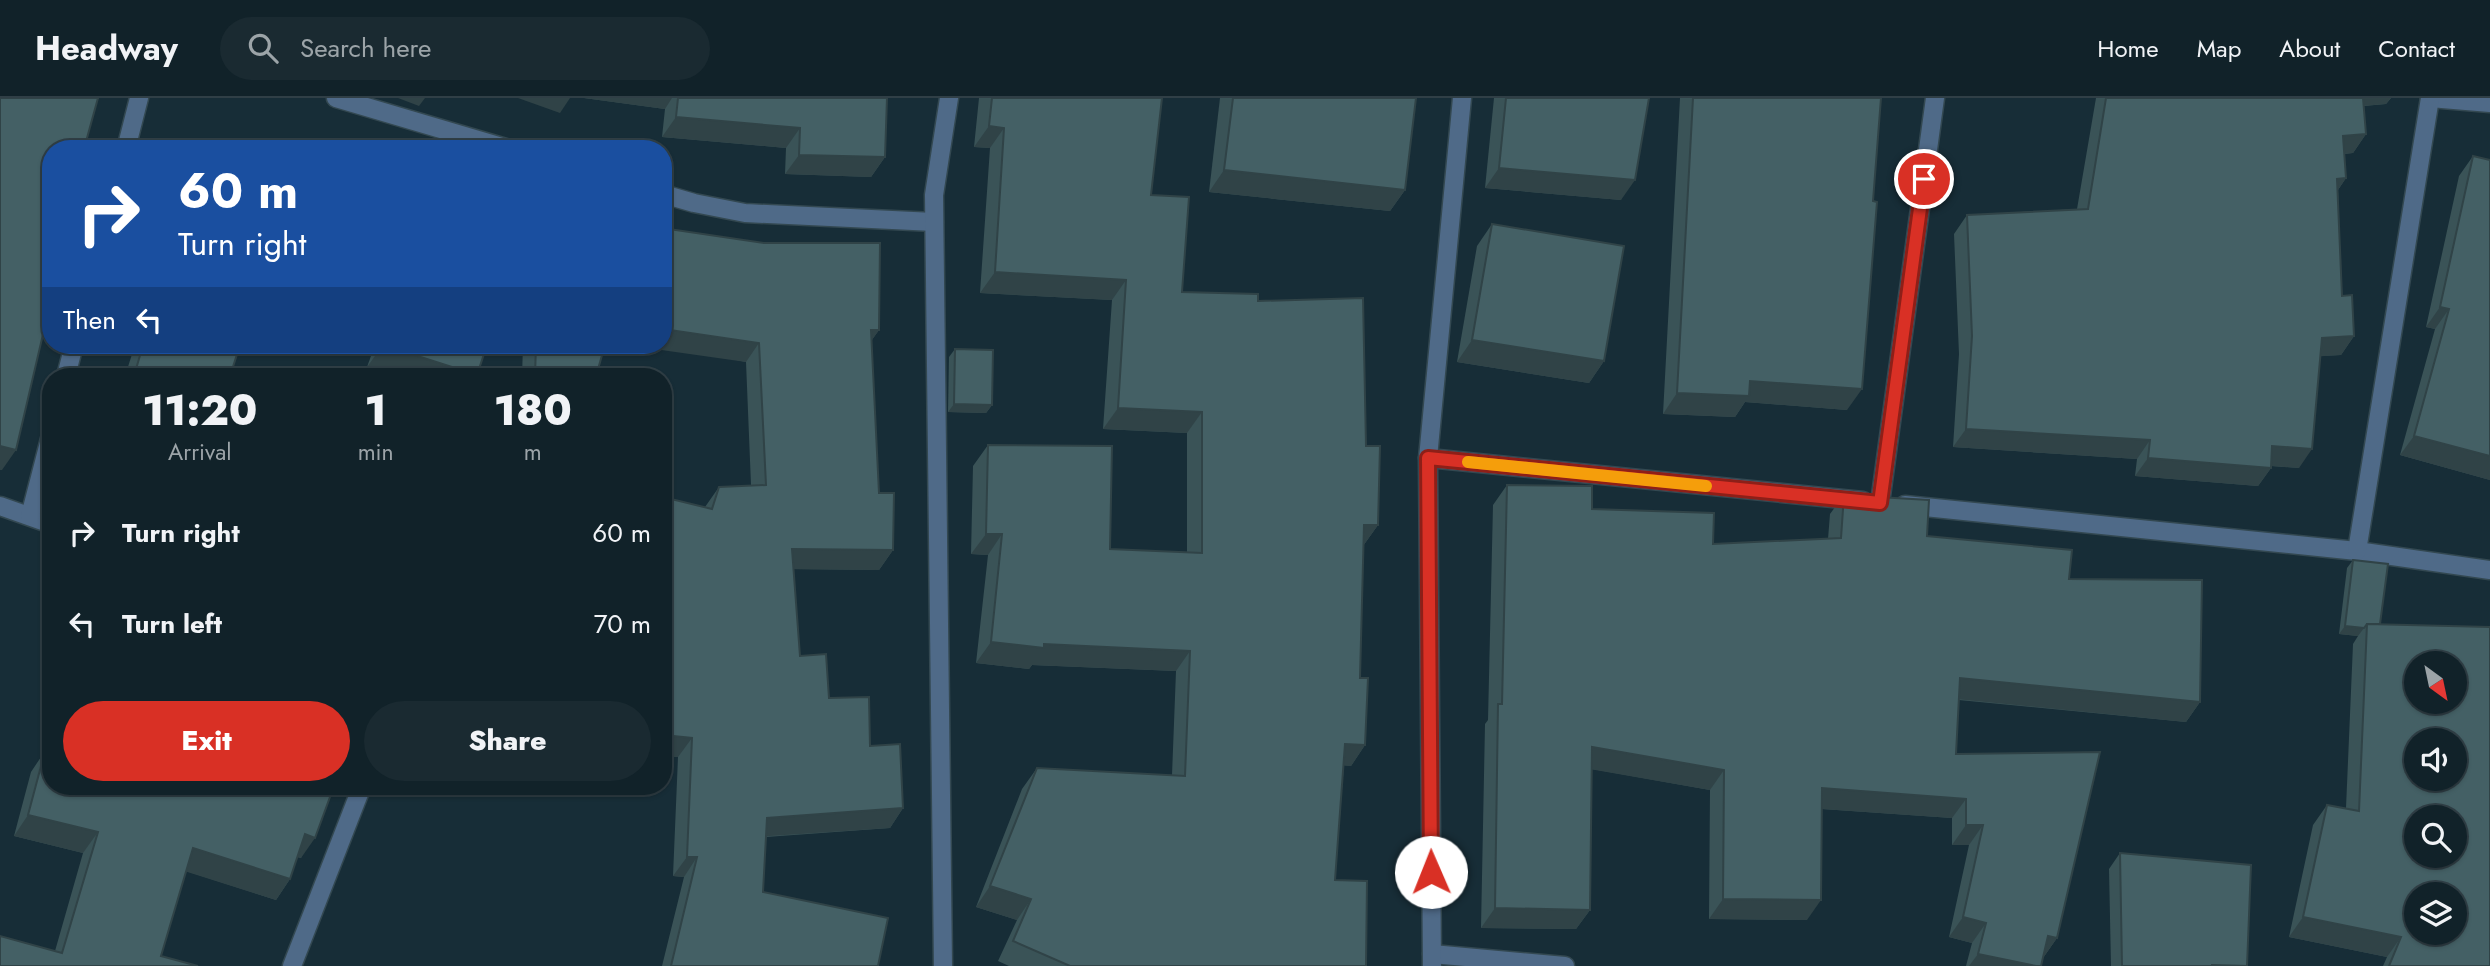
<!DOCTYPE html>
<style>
:root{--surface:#112229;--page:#1a2a31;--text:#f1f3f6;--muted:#9ca4a8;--line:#303f46;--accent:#d93025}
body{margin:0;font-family:Jost,sans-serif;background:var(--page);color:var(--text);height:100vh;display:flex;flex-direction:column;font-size:26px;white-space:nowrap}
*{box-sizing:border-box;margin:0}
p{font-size:23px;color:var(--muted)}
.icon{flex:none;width:38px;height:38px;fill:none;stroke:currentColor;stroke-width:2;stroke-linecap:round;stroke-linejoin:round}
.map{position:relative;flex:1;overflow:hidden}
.sheet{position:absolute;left:42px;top:270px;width:630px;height:427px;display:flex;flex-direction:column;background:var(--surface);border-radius:28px;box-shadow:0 2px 5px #0004,0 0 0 2px var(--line)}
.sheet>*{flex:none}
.top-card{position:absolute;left:42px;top:42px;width:630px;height:214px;border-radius:28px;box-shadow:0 2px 5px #0004,0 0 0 2px var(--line);background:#1a4fa0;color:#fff;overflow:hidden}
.needle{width:46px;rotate:147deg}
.fabs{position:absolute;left:2404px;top:553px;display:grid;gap:14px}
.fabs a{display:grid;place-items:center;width:63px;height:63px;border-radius:50%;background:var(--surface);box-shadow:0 2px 5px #0004,0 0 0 2px var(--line);font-size:35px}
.pin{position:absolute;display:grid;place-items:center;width:60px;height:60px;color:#fff;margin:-30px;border:4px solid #fff;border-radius:50%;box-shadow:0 2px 7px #0007}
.me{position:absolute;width:77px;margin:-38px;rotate:359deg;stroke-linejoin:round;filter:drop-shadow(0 0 5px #0008)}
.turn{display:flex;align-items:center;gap:24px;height:147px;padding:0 21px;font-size:32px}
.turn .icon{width:91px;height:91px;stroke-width:2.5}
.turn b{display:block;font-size:49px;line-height:60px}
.then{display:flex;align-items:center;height:66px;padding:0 21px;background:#0003;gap:14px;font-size:26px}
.eta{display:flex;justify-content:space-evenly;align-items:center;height:119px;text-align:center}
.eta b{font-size:42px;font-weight:800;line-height:49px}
.button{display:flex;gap:14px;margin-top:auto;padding:14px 21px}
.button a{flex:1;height:80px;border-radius:42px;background:var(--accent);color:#fff;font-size:28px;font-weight:800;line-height:80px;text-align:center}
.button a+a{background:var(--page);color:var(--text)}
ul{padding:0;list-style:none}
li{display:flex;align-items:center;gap:21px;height:91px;padding:0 21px}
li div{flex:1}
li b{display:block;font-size:26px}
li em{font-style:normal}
header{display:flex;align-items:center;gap:42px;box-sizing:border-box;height:98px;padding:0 35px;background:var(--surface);border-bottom:2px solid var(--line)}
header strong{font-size:33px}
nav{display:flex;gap:38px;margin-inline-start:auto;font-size:24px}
.search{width:490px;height:63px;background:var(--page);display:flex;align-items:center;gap:18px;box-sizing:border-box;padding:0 24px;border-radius:38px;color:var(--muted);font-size:26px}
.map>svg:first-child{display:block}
</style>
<header>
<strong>Headway</strong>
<div class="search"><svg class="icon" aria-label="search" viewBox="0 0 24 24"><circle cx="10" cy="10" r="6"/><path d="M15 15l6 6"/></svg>Search here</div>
<nav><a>Home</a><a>Map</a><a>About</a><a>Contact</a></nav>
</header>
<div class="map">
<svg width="2490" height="868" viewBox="0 0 2490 868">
<rect width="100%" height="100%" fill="#172d37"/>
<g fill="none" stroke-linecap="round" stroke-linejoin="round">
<!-- minor casing -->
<g stroke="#334851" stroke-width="21">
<g id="minor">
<polyline points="336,0 509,51"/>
<polyline points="2430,0 2490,5"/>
<polyline points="126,51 139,0"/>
<polyline points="663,96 694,105 745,115 934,124"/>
<polyline points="66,278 74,247"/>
<polyline points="1428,360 1863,403"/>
<polyline points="1880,405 1935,0"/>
<polyline points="1905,407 2357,453 2490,472"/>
<polyline points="0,408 51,426"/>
<polyline points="30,418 51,337"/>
<polyline points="2357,453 2430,0"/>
<polyline points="1432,856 1565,868"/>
<polyline points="292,868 362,688"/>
<polyline points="943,868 934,97 949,0"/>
<polyline points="1432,868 1428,360 1462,0"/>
</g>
</g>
<!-- minor -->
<use href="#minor" stroke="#4f6a88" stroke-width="18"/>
</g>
<!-- wall -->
<g fill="#3a5357">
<polygon points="584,0 887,0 885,59 871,79 785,76 786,50 662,39 665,11"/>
<polygon points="979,0 1162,0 1151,97 1182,194 1258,203 1366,348 1378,427 1363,448 1360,580 1365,647 1351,668 1344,667 1335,782 1366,868 1009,868 998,863 1017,822 976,809 1022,691 1037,670 1172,677 1176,573 1032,567 1029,571 976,565 988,457 971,456 973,368 988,347 1110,451 1187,454 1187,335 1103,331 1112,202 980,195 990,50 974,49"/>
<polygon points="1220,0 1416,0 1405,92 1390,113 1209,94"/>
<polygon points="1494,0 1649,0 1621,102 1485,90"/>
<polygon points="1680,0 1881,0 1847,312 1745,304 1735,319 1663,316"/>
<polygon points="2096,0 2391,0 2386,6 2364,8 2366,36 2353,55 2344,56 2346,80 2338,92 2342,198 2354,238 2341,257 2320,258 2299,370 2271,368 2271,370 2258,388 2135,378 2137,361 1953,349 1959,256 1954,136 1967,117 2077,111"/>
<polygon points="2473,58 2490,62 2490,382 2400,357 2435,231 2426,229 2459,78"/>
<polygon points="1492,126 1604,263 1589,285 1457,264 1477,148"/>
<polygon points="669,131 879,232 871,243 879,395 893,452 879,472 793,471 800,558 829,600 870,648 903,710 890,730 766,739 763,794 878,868 662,868 684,779 673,778 678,659 663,658 663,399 705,409 719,389 751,387 746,264 663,247 663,140"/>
<polygon points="135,247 240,247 230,278 125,278"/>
<polygon points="375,247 487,247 367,269"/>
<polygon points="523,247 605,247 596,278 522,278"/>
<polygon points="955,251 992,307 986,315 948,314 949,259"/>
<polygon points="1507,387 1713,446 1828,441 1830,416 1844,397 1927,438 2069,481 2200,604 2186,624 1959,602 1956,656 2057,840 2043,860 2041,868 1966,868 1972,845 1949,839 1969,747 1952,747 1952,720 1822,711 1807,822 1709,821 1710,692 1592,671 1590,812 1576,831 1481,830 1485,626 1488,622 1493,407"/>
<polygon points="2353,462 2380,526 2490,868 2383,868 2387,859 2289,839 2313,727 2327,707 2346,710 2353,546 2358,538 2339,536 2347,470"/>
<polygon points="45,653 51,688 334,688 301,760 297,759 290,781 276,802 186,773 161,858 0,868 55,853 83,755 14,738 31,674"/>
<polygon points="2120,755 2247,868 2111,868 2109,771"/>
</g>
<!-- shaded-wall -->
<g fill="#304347">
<polygon points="398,0 425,0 419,8"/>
<polygon points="518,0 570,0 560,15"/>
<polygon points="584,0 672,0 665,11"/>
<polygon points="2355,0 2391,0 2386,6 2349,9"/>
<polygon points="676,19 800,30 786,50 662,39"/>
<polygon points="989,28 1004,30 990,50 974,49"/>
<polygon points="2366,36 2353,55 2330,57 2343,38"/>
<polygon points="799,57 885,59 871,79 785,76"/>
<polygon points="1499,70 1635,82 1621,102 1485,90"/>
<polygon points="1224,72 1405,92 1390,113 1209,94"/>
<polygon points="2346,80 2333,99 2337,81"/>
<polygon points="995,174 1126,182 1112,202 980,195"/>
<polygon points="2440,209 2449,211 2435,231 2426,229"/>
<polygon points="663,231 759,245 746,264 626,247 663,247"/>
<polygon points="871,232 879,232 865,252"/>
<polygon points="2354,238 2341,257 2309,259 2322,240"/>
<polygon points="1472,242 1604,263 1589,285 1457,264"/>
<polygon points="383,247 477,277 397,278 367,269"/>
<polygon points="1750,283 1862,291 1847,312 1745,304 1735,319 1663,316 1677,295"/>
<polygon points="954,306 992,307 986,315 948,314"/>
<polygon points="1118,310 1202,314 1187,335 1103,331"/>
<polygon points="1966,331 2150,342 2137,361 1953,349"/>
<polygon points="2414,338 2490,358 2490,382 2400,357"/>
<polygon points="0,348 16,352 2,372 0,372"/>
<polygon points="2272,348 2312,351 2299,370 2259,367"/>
<polygon points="2148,360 2271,370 2258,388 2135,378"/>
<polygon points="1364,427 1378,427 1363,448"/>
<polygon points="986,436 1002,436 988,457 971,456"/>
<polygon points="792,451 893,452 879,472 778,471"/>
<polygon points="2345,528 2364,530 2358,538 2339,536"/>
<polygon points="991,544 1044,546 1190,553 1176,573 1032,567 1029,571 976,565"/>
<polygon points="1960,580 2200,604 2186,624 1946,600"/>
<polygon points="663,637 692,640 678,659 663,658"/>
<polygon points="1345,646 1365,647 1351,668 1331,667"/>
<polygon points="1592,649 1724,672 1710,692 1578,669"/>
<polygon points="1822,690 1966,701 1952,720 1808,710"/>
<polygon points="903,710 890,730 753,739 767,720"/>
<polygon points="28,717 98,734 83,755 14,738"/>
<polygon points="1966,727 1983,727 1969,747 1952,747"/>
<polygon points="305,736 315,740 301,760 290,757"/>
<polygon points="193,750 290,781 276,802 178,771"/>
<polygon points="687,759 697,759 684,779 673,778"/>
<polygon points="990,788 1031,801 1017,822 976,809"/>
<polygon points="1723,801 1821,802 1807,822 1709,821"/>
<polygon points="1495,810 1590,812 1576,831 1481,830"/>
<polygon points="1963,819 1986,825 1972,845 1949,839"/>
<polygon points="2303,819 2401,839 2387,859 2289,839"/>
<polygon points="2048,838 2057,840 2043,860 2034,858"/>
<polygon points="1978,856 2036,868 1969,868"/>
</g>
<!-- building -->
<g fill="#446065" stroke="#304347" stroke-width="2" fill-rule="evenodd">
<polygon points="0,0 98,0 84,51 51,51 51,176 46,195 51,196 51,202 16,352 0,348"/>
<polygon points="678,0 887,0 885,59 799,57 800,30 676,19"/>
<polygon points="992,0 1162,0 1151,97 1189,99 1182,194 1258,196 1258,203 1363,200 1366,348 1380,348 1378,427 1364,427 1360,580 1368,580 1365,647 1345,646 1335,782 1367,783 1366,868 1070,868 1013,843 1031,801 990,788 1037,670 1185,678 1190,553 1044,546 1044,550 991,544 1002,436 986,436 988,347 1112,348 1110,451 1202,455 1202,314 1118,310 1126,182 995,174 1004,30 989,28"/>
<polygon points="1233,0 1416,0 1405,92 1224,72"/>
<polygon points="1506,0 1649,0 1635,82 1499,70"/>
<polygon points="1693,0 1881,0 1873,103 1877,104 1862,291 1750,283 1749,298 1677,295"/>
<polygon points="2106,0 2363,0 2366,36 2343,38 2346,80 2337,81 2342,198 2352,197 2354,238 2322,240 2312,351 2272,348 2271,370 2148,360 2150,342 1966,331 1972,238 1967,117 2088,111"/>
<polygon points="2473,58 2490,62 2490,358 2414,338 2449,211 2440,209"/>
<polygon points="1492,126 1624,148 1604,263 1472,242"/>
<polygon points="669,131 764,145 880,145 879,232 871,232 879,395 894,395 893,452 792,451 800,558 826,556 829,600 869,599 870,648 900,646 903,710 767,720 763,794 888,820 878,868 671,868 697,759 687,759 692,640 663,637 663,399 712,411 719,389 766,387 759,245 663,231 663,170"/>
<polygon points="143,247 240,247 230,278 134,278"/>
<polygon points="383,247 487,247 477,277"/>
<polygon points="536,247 605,247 596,278 535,278"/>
<polygon points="955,251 993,252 992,307 954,306"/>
<polygon points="1507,387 1592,388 1592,411 1714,415 1713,446 1841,440 1844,397 1929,402 1927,438 2072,452 2069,481 2202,482 2200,604 1960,580 1956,656 2100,654 2057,840 2048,838 2041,868 2036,868 1978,856 1986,825 1963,819 1983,727 1966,727 1966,701 1822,690 1821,802 1723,801 1724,672 1592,649 1590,812 1495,810 1498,606 1502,606"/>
<polygon points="2353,462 2388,466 2380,526 2367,526 2364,530 2345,528"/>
<path d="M 2367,526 L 2490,529 L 2490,868 L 2389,868 L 2401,839 L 2303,819 L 2327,707 L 2359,713 ZM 2417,565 L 2455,565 L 2455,604 L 2417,604 ZM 2417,642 L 2455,642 L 2455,681 L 2417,681 ZM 2417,719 L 2455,719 L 2455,758 L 2417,758 ZM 2417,796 L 2455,796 L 2455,835 L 2417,835 Z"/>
<polygon points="45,653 51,655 51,688 334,688 315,740 305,736 290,781 193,750 161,858 198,868 0,868 0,838 62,855 98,734 28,717"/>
<polygon points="2120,755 2251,767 2247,868 2212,867 2212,868 2122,868"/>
</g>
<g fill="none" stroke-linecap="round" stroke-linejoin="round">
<!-- route casing -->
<g stroke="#8d1f18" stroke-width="18">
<polyline id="route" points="1431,774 1428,360 1880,405 1924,81"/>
</g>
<!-- route -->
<use href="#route" stroke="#d93025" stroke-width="12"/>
<!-- slow -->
<polyline stroke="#f59e0b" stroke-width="12" points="1468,364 1706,388"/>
</g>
</svg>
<div class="fabs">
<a><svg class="needle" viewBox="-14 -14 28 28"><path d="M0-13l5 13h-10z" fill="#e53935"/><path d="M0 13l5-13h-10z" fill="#9ca4a8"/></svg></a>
<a><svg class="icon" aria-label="sound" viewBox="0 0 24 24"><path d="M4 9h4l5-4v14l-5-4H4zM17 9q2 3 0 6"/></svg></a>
<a><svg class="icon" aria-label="search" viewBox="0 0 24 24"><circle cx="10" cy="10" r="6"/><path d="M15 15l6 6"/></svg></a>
<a><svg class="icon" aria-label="layers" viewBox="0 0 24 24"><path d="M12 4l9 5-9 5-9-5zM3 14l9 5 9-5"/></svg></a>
</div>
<div class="pin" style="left:1924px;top:81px;background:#d93025"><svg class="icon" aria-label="arrive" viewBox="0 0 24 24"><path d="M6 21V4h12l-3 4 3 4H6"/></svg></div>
<svg class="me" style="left:1431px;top:774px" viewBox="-20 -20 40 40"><circle r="19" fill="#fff"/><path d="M0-13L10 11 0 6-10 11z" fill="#d93025"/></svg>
<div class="top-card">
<div class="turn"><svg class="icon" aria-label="right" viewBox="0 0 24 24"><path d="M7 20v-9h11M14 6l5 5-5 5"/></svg><div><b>60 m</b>Turn right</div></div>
<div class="then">Then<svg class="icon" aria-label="left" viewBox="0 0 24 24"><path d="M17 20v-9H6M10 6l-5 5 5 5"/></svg></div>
</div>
<section class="sheet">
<div class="eta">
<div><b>11:20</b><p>Arrival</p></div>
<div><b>1</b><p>min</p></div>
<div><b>180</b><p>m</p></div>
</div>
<ul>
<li><svg class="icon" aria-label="right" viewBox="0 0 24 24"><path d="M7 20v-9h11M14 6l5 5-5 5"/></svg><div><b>Turn right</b></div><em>60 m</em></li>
<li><svg class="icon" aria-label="left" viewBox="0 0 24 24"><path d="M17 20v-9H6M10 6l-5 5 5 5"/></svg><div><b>Turn left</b></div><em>70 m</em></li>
</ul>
<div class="button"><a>Exit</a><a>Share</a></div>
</section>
</div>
